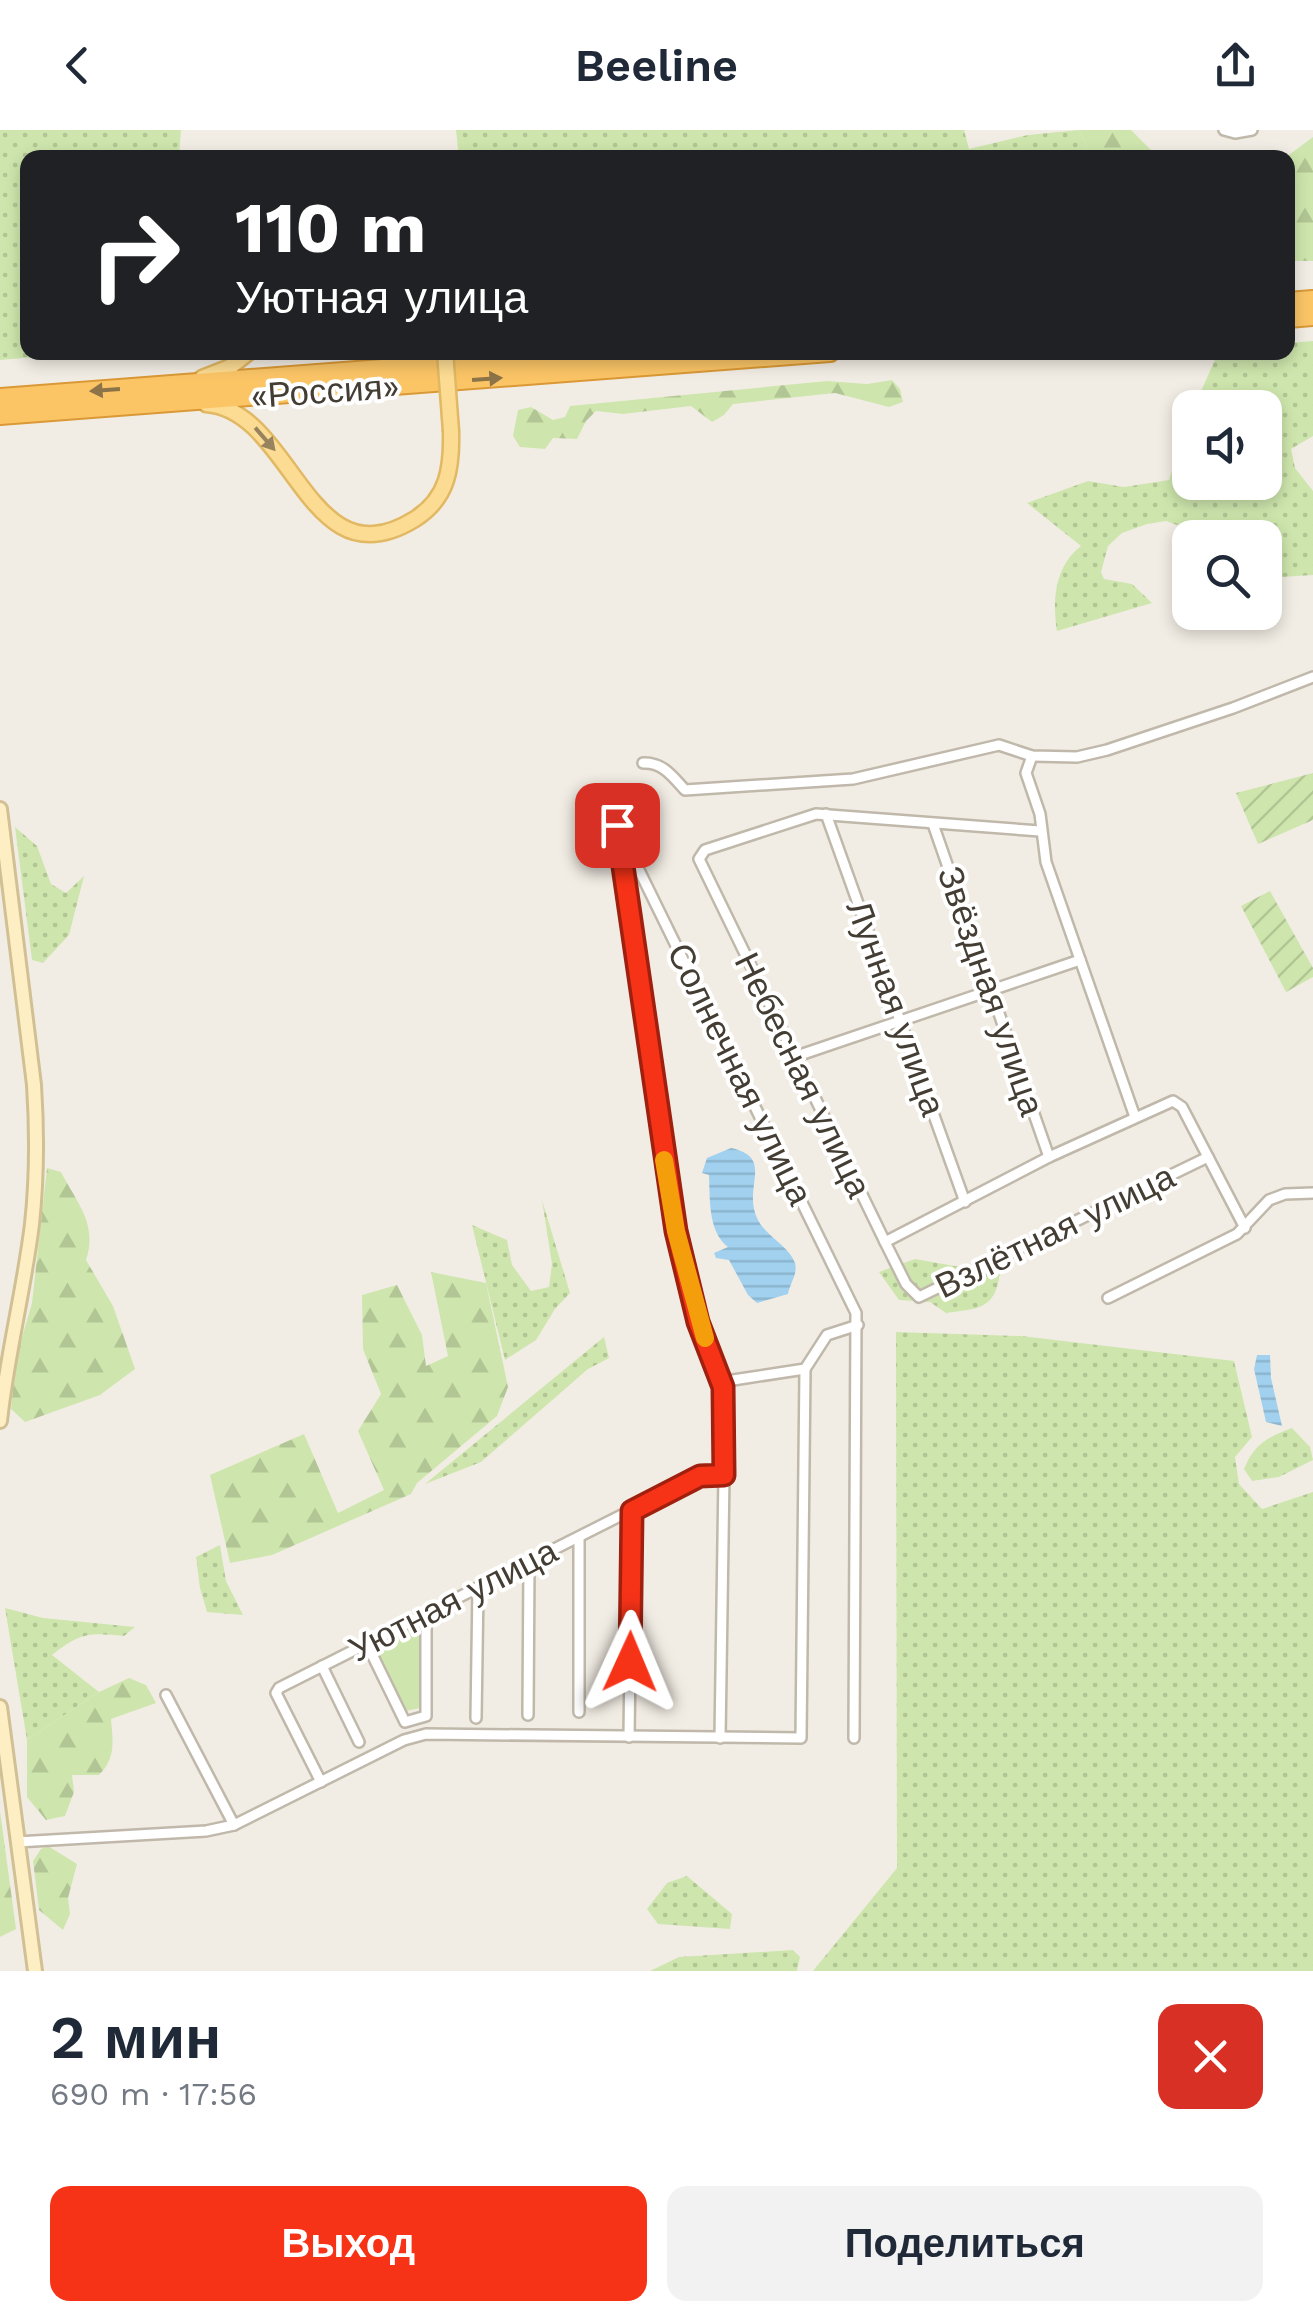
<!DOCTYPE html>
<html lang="ru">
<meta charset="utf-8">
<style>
:root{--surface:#fff;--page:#f2f2f3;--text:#1f2937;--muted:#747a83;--accent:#f63217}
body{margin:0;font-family:"Work Sans",sans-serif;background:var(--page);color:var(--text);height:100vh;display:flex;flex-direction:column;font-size:38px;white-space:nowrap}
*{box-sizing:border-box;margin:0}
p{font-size:32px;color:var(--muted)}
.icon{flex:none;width:55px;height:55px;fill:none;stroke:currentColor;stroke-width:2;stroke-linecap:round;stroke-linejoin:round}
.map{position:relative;height:1841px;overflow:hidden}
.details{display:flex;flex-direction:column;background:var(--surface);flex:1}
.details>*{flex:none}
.hud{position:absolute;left:20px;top:20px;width:1275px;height:210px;border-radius:20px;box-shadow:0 5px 15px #0003;background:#202124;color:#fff;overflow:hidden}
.controls{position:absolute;left:1172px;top:260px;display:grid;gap:20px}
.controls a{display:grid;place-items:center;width:110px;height:110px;border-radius:20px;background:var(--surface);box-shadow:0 5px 15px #0003;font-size:50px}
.pin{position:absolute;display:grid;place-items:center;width:85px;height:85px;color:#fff;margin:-42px;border-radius:20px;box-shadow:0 5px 15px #0006}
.me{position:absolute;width:110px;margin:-55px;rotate:1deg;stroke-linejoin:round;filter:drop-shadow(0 0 8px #0008)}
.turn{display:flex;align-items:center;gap:35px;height:210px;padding:0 50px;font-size:45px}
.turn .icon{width:130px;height:130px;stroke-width:2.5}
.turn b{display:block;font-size:70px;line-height:85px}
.round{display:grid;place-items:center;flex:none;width:105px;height:105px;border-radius:20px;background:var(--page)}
.summary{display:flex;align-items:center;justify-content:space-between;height:170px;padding:0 50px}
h1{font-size:60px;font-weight:600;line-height:75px}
.cta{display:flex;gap:20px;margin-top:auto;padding:20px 50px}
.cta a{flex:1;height:115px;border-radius:20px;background:var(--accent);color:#fff;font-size:40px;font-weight:600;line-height:115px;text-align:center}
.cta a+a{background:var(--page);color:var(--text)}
header{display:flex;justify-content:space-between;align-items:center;height:130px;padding:0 50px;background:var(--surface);font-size:45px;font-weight:600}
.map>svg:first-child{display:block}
</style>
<header><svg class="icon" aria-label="back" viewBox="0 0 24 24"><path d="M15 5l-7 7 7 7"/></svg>Beeline<svg class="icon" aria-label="share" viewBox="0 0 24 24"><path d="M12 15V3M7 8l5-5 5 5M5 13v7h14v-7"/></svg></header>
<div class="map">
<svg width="1313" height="1841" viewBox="0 0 1313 1841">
<defs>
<pattern id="grass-dots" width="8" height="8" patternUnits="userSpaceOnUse" patternTransform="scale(2.5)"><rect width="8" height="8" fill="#cee6ad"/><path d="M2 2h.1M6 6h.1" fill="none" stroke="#b2c695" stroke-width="1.8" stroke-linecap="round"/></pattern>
<pattern id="forest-firs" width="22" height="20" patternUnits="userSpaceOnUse" patternTransform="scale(2.5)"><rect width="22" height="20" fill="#cee6ad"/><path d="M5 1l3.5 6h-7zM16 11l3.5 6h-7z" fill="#b2c695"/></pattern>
<pattern id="garden-furrows" width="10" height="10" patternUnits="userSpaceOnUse" patternTransform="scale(2.5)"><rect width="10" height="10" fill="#cee6ad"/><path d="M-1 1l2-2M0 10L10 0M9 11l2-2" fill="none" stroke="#b2c695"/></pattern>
<pattern id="water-rules" width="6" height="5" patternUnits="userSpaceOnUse" patternTransform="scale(2.5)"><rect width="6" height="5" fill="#a1d1ef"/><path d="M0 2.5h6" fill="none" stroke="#8cb4ce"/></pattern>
</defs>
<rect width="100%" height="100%" fill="#f2ede4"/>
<!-- grass -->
<g fill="url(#grass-dots)">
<polygon points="0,0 181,0 179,27 28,28 28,222 82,223 0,230"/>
<polygon points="456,0 964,0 969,19 1028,5 1079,0 1091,27 459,28"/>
<path d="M 1313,211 L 1313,306 L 1291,319 L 1295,338 L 1313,361 L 1313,445 L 1265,448 L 1265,408 L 1210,407 L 1166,391 L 1147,394 L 1122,403 L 1108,416 L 1101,442 L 1104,449 L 1132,454 L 1152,473 L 1057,501 C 1052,470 1055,436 1081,416 L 1027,373 L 1088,351 L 1124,357 L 1169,350 L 1190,287 L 1190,352 L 1265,352 L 1265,278 L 1194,277 L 1218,223 L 1288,222 L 1288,213 Z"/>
<polygon points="15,697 37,716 51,754 66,763 84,746 69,805 43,833 32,830"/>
<polygon points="542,1070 570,1163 555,1179 536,1210 505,1230 472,1095 507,1110 512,1135 531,1161 549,1157 552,1134"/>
<path d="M 915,1129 L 1000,1144 C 994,1181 978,1178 946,1183 L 930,1172 L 899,1170 L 879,1142 Z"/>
<polygon points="896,1202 1021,1206 1234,1231 1252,1307 1235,1327 1239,1354 1262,1379 1313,1362 1313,1841 813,1841 897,1738"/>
<polygon points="604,1207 609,1228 588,1239 481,1332 425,1354"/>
<path d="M 1292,1298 L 1310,1317 L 1313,1330 L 1279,1347 L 1252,1351 L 1244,1339 C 1254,1314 1268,1307 1292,1298 Z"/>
<polygon points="220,1415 226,1451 243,1485 207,1482 200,1458 196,1427"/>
<path d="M 5,1478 L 43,1488 L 135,1497 L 124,1506 C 88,1502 80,1503 52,1525 L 99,1562 L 27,1610 Z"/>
<polygon points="687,1746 732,1784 730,1799 658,1794 647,1779 667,1753"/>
<polygon points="793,1820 800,1827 797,1841 650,1841 679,1827"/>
</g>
<!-- forest -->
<g fill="url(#forest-firs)">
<polygon points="1079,0 1131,0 1158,27 1091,27"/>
<polygon points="1313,7 1313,131 1288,131 1286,27"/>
<polygon points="892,250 900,259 903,272 889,277 835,263 733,274 724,285 712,292 691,276 623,284 596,281 586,291 577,309 553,308 545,319 520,317 513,306 518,280 531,277 553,290 565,287 570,276 827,251 867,254"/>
<path d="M 47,1038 L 61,1042 C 77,1073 98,1094 86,1130 L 113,1176 L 135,1239 L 100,1265 L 25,1292 L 11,1279 L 16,1228 L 32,1173 Z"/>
<polygon points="431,1142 486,1153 508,1257 497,1286 417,1353 411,1364 272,1425 230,1433 210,1345 304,1304 338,1383 384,1360 358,1301 381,1264 363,1219 362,1165 397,1155 422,1205 426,1236 448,1226"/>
<path d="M 129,1548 L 146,1555 L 156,1573 L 111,1589 C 113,1612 116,1628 99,1645 L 72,1645 L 74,1662 L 65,1686 L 46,1690 L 27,1667 L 27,1610 L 99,1562 Z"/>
<polygon points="0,1681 16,1799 0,1807"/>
<polygon points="48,1716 77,1734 68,1768 70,1784 63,1800 39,1780 33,1731 41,1719"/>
</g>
<!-- park -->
<polygon fill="#cee6ad" points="416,1493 420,1494 420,1578 406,1581 375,1517 377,1511"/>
<!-- garden -->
<g fill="url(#garden-furrows)">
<polygon points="1313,643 1313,690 1258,714 1236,663"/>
<polygon points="1270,761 1313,838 1313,847 1286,862 1241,776"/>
</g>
<!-- water -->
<g fill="url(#water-rules)">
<path d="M 731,1018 C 776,1028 741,1057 758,1090 C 766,1106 789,1116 795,1133 C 798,1144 790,1153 788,1164 L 757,1173 L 748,1165 L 729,1130 L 716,1128 L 714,1123 L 728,1117 C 708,1102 710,1069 709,1045 L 702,1043 L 707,1028 Z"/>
<polygon points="1257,1225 1270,1225 1271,1248 1282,1296 1266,1292 1254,1239"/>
</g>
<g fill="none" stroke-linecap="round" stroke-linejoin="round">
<!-- street casing -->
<g stroke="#c0b8aa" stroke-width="14">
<g id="street">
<polyline points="1224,0 1235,3 1252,0"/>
<polyline points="1032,626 1026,643 1040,684 1046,732 1135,987"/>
<path d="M 643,633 C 663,632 673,647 685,660 L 853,649 L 999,615 L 1032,626 L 1077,627 L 1107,620 L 1233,578 L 1313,547"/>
<polyline points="826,684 965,1072"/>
<polyline points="933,694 1049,1027"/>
<polyline points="617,695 856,1183 854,1608"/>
<polyline points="1040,701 816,684 705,720 699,729 885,1112 906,1154 919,1167 1208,1027"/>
<polyline points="618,703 676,1101 699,1192 723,1257 724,1345 720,1608"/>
<polyline points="794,927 1080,830"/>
<polyline points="885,1112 1049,1027 1173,971 1182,977 1245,1098"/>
<polyline points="1108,1168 1237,1104 1269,1070 1285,1064 1313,1063"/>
<polyline points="723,1257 733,1250 805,1239 827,1205 858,1195"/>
<polyline points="579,1408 579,1582"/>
<polyline points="367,1514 405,1592 426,1586 426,1484"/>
<polyline points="322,1536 359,1612"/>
<polyline points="166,1565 234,1695"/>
<polyline points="528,1585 529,1432"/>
<polyline points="476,1588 478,1458"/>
<polyline points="629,1607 632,1381"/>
<polyline points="321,1652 276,1563 279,1558 699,1346 724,1345"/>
<polyline points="17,1712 206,1701 234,1695 404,1610 426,1604 801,1608 805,1239"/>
</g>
</g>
<!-- secondary casing -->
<g stroke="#d2c095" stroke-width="18">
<g id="secondary">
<path d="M 0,679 L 34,955 C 37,1001 37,1048 32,1094 C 24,1160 7,1225 0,1291"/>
<polyline points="0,1577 35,1841"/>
</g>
</g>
<!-- primary casing -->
<g stroke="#e1b863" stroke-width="19">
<g id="primary">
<polyline points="202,248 230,237 249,222"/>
<path d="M 206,274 C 294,280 307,456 415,389 C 448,368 452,338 451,301"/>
</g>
</g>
<!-- highway casing -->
<g stroke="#da9936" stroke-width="22">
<g id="highway">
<polyline points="1288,172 1313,170"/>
<polyline points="1288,188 1313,186"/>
<polyline points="0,268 607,222"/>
<polyline points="0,285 830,222"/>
</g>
</g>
<!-- street -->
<use href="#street" stroke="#fff" stroke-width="9"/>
<!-- secondary -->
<use href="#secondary" stroke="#feeec3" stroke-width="12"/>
<!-- primary -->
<use href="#primary" stroke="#fcdb93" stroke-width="14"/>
<!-- highway -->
<use href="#highway" stroke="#fbc566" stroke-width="18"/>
<!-- primary-bridge casing -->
<g stroke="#e1b863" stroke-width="19" stroke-linecap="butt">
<polyline id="primary-bridge" points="445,222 451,301"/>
</g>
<!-- primary-bridge -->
<use href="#primary-bridge" stroke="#fcdb93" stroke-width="14"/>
</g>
<!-- one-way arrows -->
<defs><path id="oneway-solid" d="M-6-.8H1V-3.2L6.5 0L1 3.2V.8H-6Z" transform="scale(2.5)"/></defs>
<g fill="#8d7348">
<use href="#oneway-solid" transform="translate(487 249) rotate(-4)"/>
<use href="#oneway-solid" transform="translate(105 260) rotate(176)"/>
</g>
<use fill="#97845f" href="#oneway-solid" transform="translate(265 309) rotate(49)"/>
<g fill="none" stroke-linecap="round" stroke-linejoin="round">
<!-- route casing -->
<g stroke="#a0200f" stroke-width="25">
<polyline id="route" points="617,695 676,1101 698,1192 723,1257 724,1345 700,1346 632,1381 630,1532"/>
</g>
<!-- route -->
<use href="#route" stroke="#f63217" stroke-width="18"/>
<!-- slow -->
<polyline stroke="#f59e0b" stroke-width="18" points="664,1030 676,1101 705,1208"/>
</g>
<g text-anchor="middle" stroke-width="8" stroke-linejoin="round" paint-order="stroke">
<!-- street labels -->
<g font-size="35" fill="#443d34" stroke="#fff">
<text transform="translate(325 261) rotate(-4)" y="12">«Россия»</text>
<text transform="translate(991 861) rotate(71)" y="12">Звёздная улица</text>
<text transform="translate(896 878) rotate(70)" y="12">Лунная улица</text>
<text transform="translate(740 944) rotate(64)" y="12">Солнечная улица</text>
<text transform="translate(803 945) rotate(64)" y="12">Небесная улица</text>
<text transform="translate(1055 1101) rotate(-26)" y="12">Взлётная улица</text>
<text transform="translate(453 1470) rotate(-27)" y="12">Уютная улица</text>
</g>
</g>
</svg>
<div class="controls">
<a><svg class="icon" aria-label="sound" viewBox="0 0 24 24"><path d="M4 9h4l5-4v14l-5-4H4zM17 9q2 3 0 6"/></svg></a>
<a><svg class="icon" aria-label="search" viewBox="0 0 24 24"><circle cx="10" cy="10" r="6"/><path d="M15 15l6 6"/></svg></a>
</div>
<div class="pin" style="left:617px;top:695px;background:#d93025"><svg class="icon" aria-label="arrive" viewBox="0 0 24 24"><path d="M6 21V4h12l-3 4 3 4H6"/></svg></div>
<svg class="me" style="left:630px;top:1532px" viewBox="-20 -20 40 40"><path d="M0-17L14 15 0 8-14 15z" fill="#f63217" stroke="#fff" stroke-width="4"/></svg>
<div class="hud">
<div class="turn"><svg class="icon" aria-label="right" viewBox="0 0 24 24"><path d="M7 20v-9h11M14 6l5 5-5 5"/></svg><div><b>110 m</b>Уютная улица</div></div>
</div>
</div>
<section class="details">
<div class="summary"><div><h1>2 мин</h1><p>690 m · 17:56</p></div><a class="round" style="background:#d93025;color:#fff"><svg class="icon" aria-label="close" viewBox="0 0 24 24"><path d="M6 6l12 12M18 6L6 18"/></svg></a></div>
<div class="cta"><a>Выход</a><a>Поделиться</a></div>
</section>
